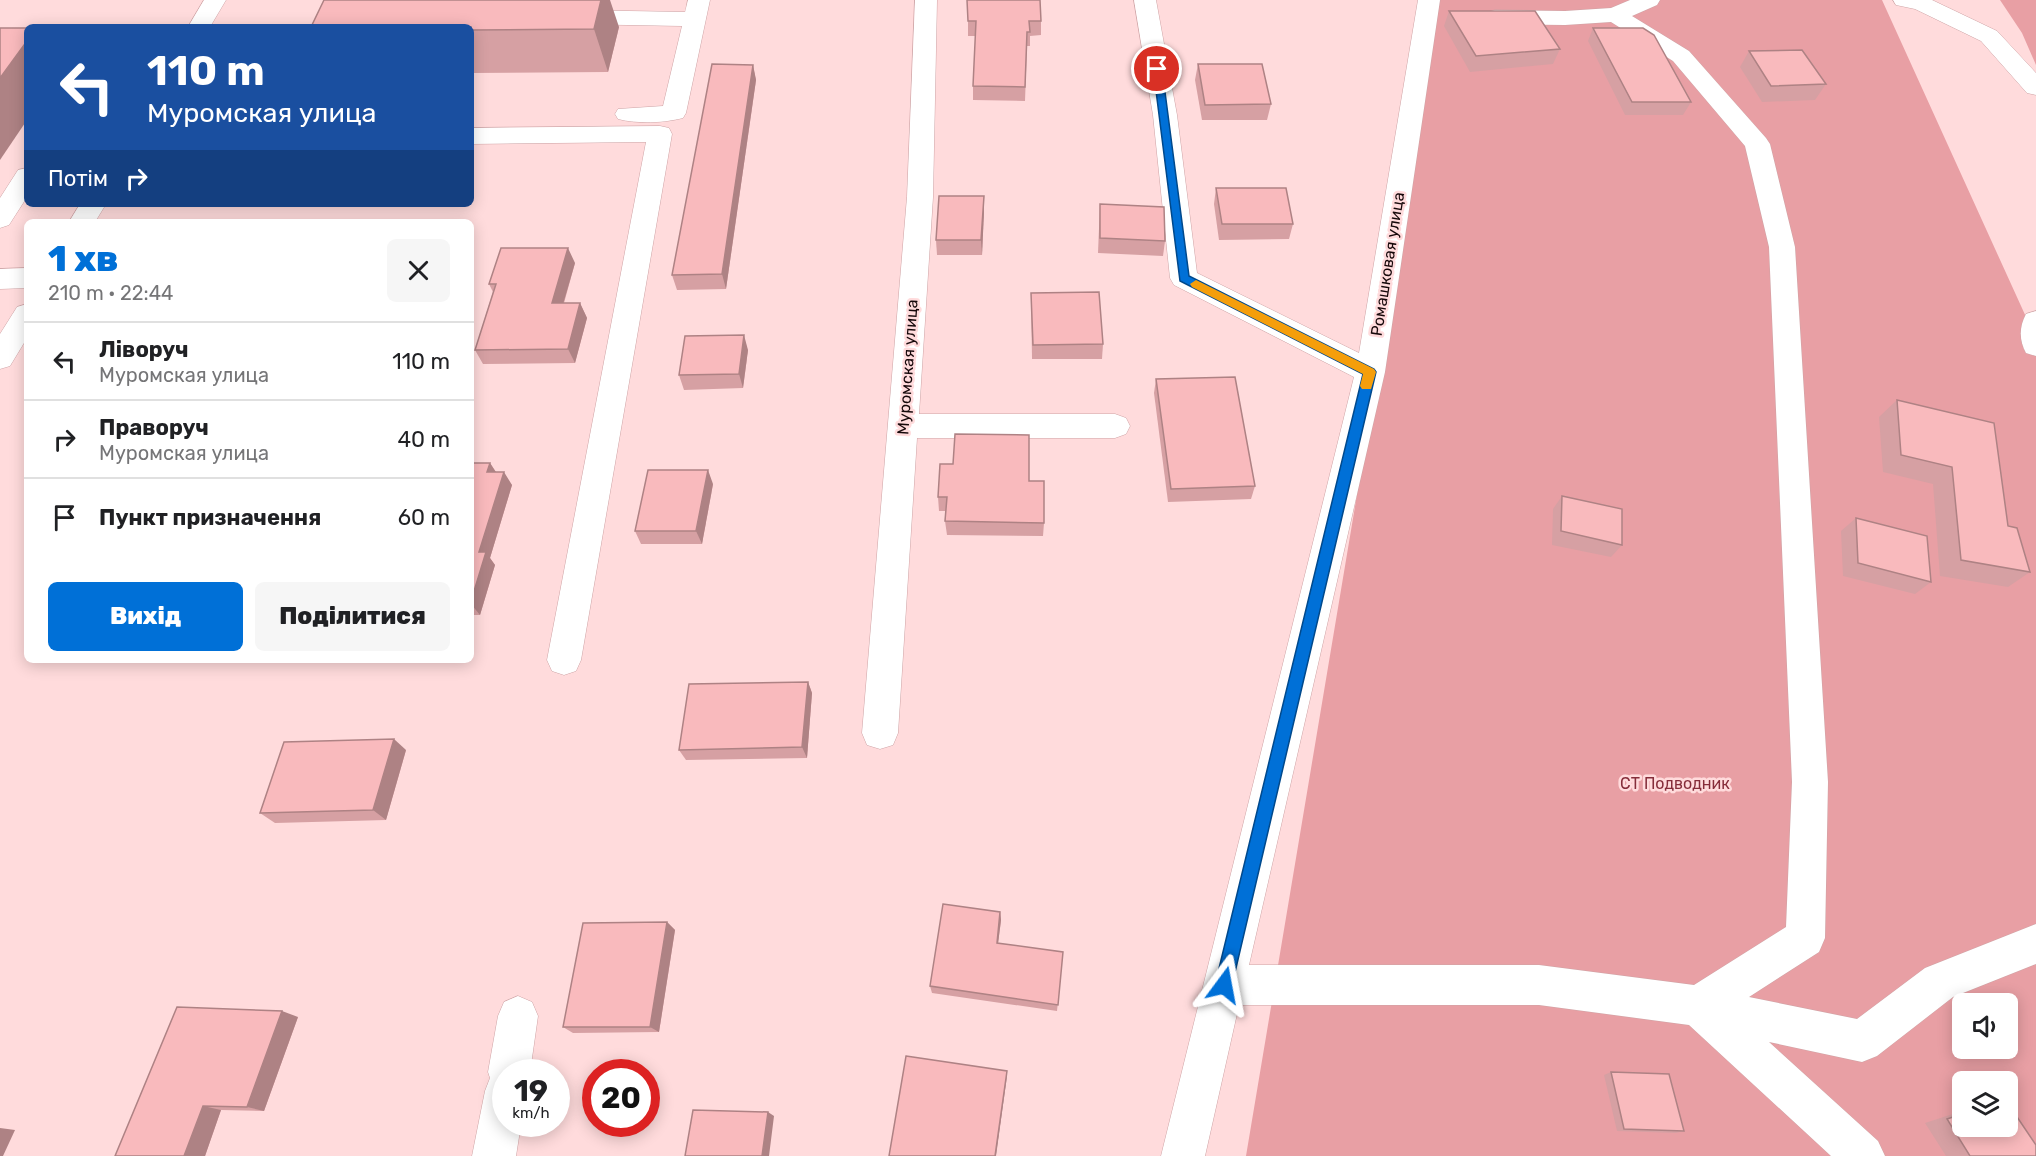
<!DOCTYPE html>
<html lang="uk">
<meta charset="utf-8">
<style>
:root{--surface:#fff;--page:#f6f6f6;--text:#202124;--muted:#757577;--line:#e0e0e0;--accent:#0070d7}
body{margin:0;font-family:Rubik,sans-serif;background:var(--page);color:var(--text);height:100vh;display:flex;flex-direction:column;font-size:22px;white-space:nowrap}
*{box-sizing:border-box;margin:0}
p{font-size:20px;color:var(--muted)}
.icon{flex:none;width:33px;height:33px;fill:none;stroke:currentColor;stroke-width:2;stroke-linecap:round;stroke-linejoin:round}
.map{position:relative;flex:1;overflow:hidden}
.sheet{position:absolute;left:24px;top:219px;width:450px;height:444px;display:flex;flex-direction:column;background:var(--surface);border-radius:9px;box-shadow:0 3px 15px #0003}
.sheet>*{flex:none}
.top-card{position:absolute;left:24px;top:24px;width:450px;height:183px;border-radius:9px;box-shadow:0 3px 15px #0003;background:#1a4fa0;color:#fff;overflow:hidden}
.fabs{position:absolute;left:1952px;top:993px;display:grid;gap:12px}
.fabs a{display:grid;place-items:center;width:66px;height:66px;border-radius:9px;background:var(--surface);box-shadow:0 3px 15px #0003;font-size:30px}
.speed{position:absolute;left:492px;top:1059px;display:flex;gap:12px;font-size:30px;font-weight:700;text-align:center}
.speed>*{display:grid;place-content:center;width:78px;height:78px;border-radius:50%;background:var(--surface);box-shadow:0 3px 15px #0003;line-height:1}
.speed small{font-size:15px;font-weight:400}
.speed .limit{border:9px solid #d22;background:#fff;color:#111}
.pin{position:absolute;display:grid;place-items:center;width:51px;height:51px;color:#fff;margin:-26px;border:3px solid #fff;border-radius:50%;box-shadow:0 2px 6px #0007}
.me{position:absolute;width:66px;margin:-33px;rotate:13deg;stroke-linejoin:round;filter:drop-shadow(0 0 4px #0008)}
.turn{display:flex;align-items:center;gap:21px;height:126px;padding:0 24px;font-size:27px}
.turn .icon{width:78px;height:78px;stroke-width:2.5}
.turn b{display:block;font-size:42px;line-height:51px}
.then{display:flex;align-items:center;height:57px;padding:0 24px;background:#0003;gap:12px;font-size:22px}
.round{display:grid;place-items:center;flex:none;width:63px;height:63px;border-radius:9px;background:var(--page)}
.headline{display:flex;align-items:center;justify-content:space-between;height:102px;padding:0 24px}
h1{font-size:36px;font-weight:800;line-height:45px;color:var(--accent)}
.cta{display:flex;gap:12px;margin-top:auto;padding:12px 24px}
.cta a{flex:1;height:69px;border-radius:9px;background:var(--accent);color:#fff;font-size:24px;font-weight:800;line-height:69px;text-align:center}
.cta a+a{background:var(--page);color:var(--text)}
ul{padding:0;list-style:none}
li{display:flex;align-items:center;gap:18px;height:78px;padding:0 24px;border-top:2px solid var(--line)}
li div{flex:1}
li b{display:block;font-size:22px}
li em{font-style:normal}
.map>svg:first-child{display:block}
</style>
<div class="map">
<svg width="2036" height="1156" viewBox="0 0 2036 1156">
<rect width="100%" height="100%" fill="#ffdbdc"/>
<!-- green -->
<g fill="#e89fa4" fill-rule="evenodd">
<path d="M 1440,0 L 1882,0 L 2036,339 L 2036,1156 L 1246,1156 ZM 1962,1004 L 2007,1004 L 2007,1048 L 1962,1048 ZM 1962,1082 L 2007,1082 L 2007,1126 L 1962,1126 Z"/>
<polygon points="2000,0 2036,0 2036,65 2022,33"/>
</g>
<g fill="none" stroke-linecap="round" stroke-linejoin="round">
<!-- minor casing -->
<g stroke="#cea4a6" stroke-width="1">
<g id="minor">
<path d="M 688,0 L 710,0 L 686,113 L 683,118 C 664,123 637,124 618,119 L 615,114 L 618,109 L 663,106 L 682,26 L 572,24 L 564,22 L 561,17 L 564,12 L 572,10 L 685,12 Z"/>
<polygon points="915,0 937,0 933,197 919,414 1115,414 1126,418 1130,426 1126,434 1115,438 917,438 898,733 893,745 880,749 867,745 862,733 907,197"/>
<polygon points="1134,0 1156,0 1177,115 1197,273 1359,353 1418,0 1440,0 1385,372 1249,965 1539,965 1694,985 1786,927 1792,782 1769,247 1745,146 1673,61 1611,22 1565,25 1495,24 1487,22 1484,17 1487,12 1495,10 1565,11 1611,8 1630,0 1660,0 1657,5 1632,16 1689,51 1766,138 1770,144 1795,247 1828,782 1825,938 1819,952 1749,997 1857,1019 1925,968 2036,924 2036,964 1953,997 1877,1056 1862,1062 1769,1042 1878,1141 1885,1156 1831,1156 1689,1025 1539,1005 1239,1005 1205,1156 1161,1156 1354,377 1174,285 1170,278 1153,115"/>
<polygon points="1893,0 1932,0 1997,31 2036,73 2036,95 2027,93 1981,41 1915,9 1896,5"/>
<polygon points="660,126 669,128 672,134 581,660 576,671 564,675 552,671 547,660 646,142 471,144 471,128"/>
<polygon points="27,168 27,197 9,225 0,228 0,198 18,170"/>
<polygon points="27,268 27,288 0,289 0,269"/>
<path d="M 2036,311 L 2036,356 L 2026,353 C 2019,340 2019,327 2026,314 Z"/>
<polygon points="518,996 532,1002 538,1016 530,1072 506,1072 506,1124 521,1124 516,1156 472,1156 485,1091 490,1078 488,1072 498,1016 504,1002"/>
</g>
</g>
<!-- major casing -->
<g stroke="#cea4a6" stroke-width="1">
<g id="major">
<polygon points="204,0 226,0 210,27 188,27"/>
<polygon points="80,204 106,204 95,222 69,222"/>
<polygon points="27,304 27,338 10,366 0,369 0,334 17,307"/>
</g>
</g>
<!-- minor -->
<use href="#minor" fill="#fff" fill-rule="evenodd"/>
<!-- major -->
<use href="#major" fill="#fff" fill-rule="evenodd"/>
</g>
<!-- wall -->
<g fill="#d6a0a3">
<polygon points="1449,11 1560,49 1553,64 1470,72 1444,26"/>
<polygon points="968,21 1041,21 1041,35 1030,36 1030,46 1027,46 1025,101 973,100 973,86 976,36 968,36"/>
<polygon points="471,27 619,27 608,72 471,73"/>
<polygon points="1593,28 1691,102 1683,115 1625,115 1588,41"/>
<polygon points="1749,51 1826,84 1815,100 1762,102 1740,67"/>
<polygon points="1198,64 1271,104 1267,120 1202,120 1195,80"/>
<polygon points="753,65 756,80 726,289 677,290 672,275"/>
<polygon points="1216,188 1293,224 1289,239 1219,240 1214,204"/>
<polygon points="984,196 984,211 982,255 937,255 936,240"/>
<polygon points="1100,204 1165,241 1163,256 1098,253"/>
<polygon points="575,263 564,303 580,303 587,318 575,363 483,364 475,350 493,292 489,284"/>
<polygon points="1031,293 1103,344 1102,359 1032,359"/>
<polygon points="748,350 743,388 684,390 679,375"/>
<polygon points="1156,379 1255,486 1251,499 1168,502 1154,393"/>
<polygon points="1897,400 2008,526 2030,572 2008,587 1940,576 1933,484 1883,472 1879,417"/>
<polygon points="471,463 490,463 496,472 512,485 490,558 495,565 480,615 471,615"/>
<polygon points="1029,481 1044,523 1043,536 947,535 945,521 946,511 939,511 938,497"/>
<polygon points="713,484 702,544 641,544 635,531"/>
<polygon points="1562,496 1622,545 1611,557 1552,545 1553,509"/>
<polygon points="1856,518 1931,582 1915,594 1843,576 1841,531"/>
<polygon points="808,682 812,693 807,758 686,760 679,750"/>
<polygon points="406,750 386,820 275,823 260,813"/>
<polygon points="1000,912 1001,920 998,944 1063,952 1057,1011 932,993 930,986"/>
<polygon points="667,922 675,930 659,1032 573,1033 563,1027"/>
<polygon points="298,1017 264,1111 221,1110 205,1156 115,1156"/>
<polygon points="1611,1072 1684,1131 1676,1133 1617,1131 1604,1075"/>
<polygon points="1962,1111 1962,1126 2036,1156 1946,1156 1925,1123"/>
</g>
<!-- shaded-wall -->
<g fill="#ae8284">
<polygon points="601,0 610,0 619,27 608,72 594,29"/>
<polygon points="27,41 27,120 0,160 0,78"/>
<polygon points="753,65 756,80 726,289 722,274"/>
<polygon points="984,196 984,211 982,255 981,240"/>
<polygon points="568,248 575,263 559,318 552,303"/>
<polygon points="580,303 587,318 575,363 568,349"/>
<polygon points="744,335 748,350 743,388 739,374"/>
<polygon points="490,463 499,477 487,472"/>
<polygon points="708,470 713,484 702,544 696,531"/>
<polygon points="504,472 512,485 490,558 495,565 480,615 471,604 479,552"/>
<polygon points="808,682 812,693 807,758 802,747"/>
<polygon points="394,739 406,750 386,820 373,810"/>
<polygon points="1000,912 1001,920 997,951 997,943"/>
<polygon points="667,922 675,930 659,1032 650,1027"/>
<polygon points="282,1011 298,1017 264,1111 247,1107"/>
<polygon points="1007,1071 1007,1076 996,1156 995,1156"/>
<polygon points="203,1106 221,1110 205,1156 184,1156"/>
<polygon points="768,1112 774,1116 769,1156 762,1156"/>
<polygon points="0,1128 15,1130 3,1156 0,1156"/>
</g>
<!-- building -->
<g fill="#f9babd" stroke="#ae8284" stroke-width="1.5">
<polygon points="324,0 601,0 594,29 471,30 471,27 311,27"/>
<polygon points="967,0 1040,0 1041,21 1029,21 1030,32 1027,32 1025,87 973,86 976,21 968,21"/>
<polygon points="1449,11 1535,11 1560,49 1476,56"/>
<polygon points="0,28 27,28 27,41 0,78"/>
<polygon points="1593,28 1643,28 1654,35 1691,102 1632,102"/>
<polygon points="1802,50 1826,84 1771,86 1749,51"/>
<polygon points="712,64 753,65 722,274 672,275"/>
<polygon points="1198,64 1262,64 1271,104 1205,105"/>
<polygon points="1216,188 1286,188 1293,224 1222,224"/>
<polygon points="939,196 984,196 981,240 936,240"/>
<polygon points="1100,204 1164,207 1165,241 1100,238"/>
<polygon points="501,248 568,248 552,303 580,303 568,349 475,350 496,284 489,284"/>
<polygon points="1099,292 1103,344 1033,345 1031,293"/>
<polygon points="744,335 739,374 679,375 685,336"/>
<polygon points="1235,377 1255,486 1171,489 1156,379"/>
<polygon points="1897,400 1994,423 2008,526 2017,528 2030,572 1961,560 1952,467 1901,455"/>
<polygon points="955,434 1029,435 1029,481 1044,481 1044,523 945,521 947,497 938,497 940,464 953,464"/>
<polygon points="471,463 490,463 487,472 504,472 479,552 486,552 471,601"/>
<polygon points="648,470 708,470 696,531 635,531"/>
<polygon points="1562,496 1622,509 1622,545 1561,531"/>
<polygon points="1856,518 1927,536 1931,582 1858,563"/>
<polygon points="808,682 802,747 679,750 689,684"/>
<polygon points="394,739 373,810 260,813 284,742"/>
<polygon points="943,904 1000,912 997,943 1063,952 1058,1005 930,986"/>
<polygon points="667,922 650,1027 563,1027 583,923"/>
<polygon points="177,1007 282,1011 247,1107 203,1106 184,1156 115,1156"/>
<polygon points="906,1056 1007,1071 995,1156 889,1156"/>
<polygon points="1611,1072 1669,1074 1684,1131 1624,1129"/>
<polygon points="2007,1102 2036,1145 2036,1156 1970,1156 1947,1119 1962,1114 1962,1126 2007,1126"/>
<polygon points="693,1110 768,1112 762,1156 685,1156"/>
</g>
<!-- route -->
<polygon fill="#0070d7" stroke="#00498c" stroke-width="1.5" points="1153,67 1162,69 1189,276 1374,369 1376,372 1232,985 1230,991 1224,994 1218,991 1215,985 1363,374 1180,281"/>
<!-- slow -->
<polygon fill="#f59e0b" points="1196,280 1374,369 1376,372 1371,389 1362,389 1360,386 1363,374 1192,287 1190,284"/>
<g text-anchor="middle" stroke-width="5" stroke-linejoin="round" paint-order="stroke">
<!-- street labels -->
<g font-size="16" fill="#16080a" stroke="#ffdbdc">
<text transform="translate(1387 264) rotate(-81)" y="6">Ромашковая улица</text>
<text transform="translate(907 367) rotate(-86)" y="6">Муромская улица</text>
</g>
<!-- park labels -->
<g font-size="16" fill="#862d3a" stroke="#ffdbdc">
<text x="1675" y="789">СТ Подводник</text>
</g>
</g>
</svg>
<div class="fabs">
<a><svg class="icon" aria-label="sound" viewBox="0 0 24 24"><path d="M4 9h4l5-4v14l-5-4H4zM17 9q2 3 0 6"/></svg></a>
<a><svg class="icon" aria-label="layers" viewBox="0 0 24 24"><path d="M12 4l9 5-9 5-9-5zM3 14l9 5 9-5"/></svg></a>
</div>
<div class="speed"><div>19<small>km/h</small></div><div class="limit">20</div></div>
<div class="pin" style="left:1157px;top:69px;background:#d93025"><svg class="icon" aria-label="arrive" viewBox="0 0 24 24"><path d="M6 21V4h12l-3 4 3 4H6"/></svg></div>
<svg class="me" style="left:1224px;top:985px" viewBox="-20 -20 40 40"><path d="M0-17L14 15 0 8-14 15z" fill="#0070d7" stroke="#fff" stroke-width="4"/></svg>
<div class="top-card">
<div class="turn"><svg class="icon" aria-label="left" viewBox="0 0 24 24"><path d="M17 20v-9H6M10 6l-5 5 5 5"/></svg><div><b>110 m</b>Муромская улица</div></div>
<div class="then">Потім<svg class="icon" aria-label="right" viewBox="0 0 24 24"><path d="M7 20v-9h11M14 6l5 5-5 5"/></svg></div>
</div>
<section class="sheet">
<div class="headline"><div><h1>1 хв</h1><p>210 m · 22:44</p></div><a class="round"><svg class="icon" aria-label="close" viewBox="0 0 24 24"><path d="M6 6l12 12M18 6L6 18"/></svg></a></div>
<ul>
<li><svg class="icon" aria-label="left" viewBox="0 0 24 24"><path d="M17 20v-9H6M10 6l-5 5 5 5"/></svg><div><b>Ліворуч</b><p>Муромская улица</p></div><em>110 m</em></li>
<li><svg class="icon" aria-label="right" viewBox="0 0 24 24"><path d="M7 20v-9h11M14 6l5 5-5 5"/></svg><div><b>Праворуч</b><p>Муромская улица</p></div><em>40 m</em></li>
<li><svg class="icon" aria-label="arrive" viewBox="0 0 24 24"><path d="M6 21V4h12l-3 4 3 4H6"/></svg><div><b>Пункт призначення</b></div><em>60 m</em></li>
</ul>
<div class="cta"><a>Вихід</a><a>Поділитися</a></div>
</section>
</div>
